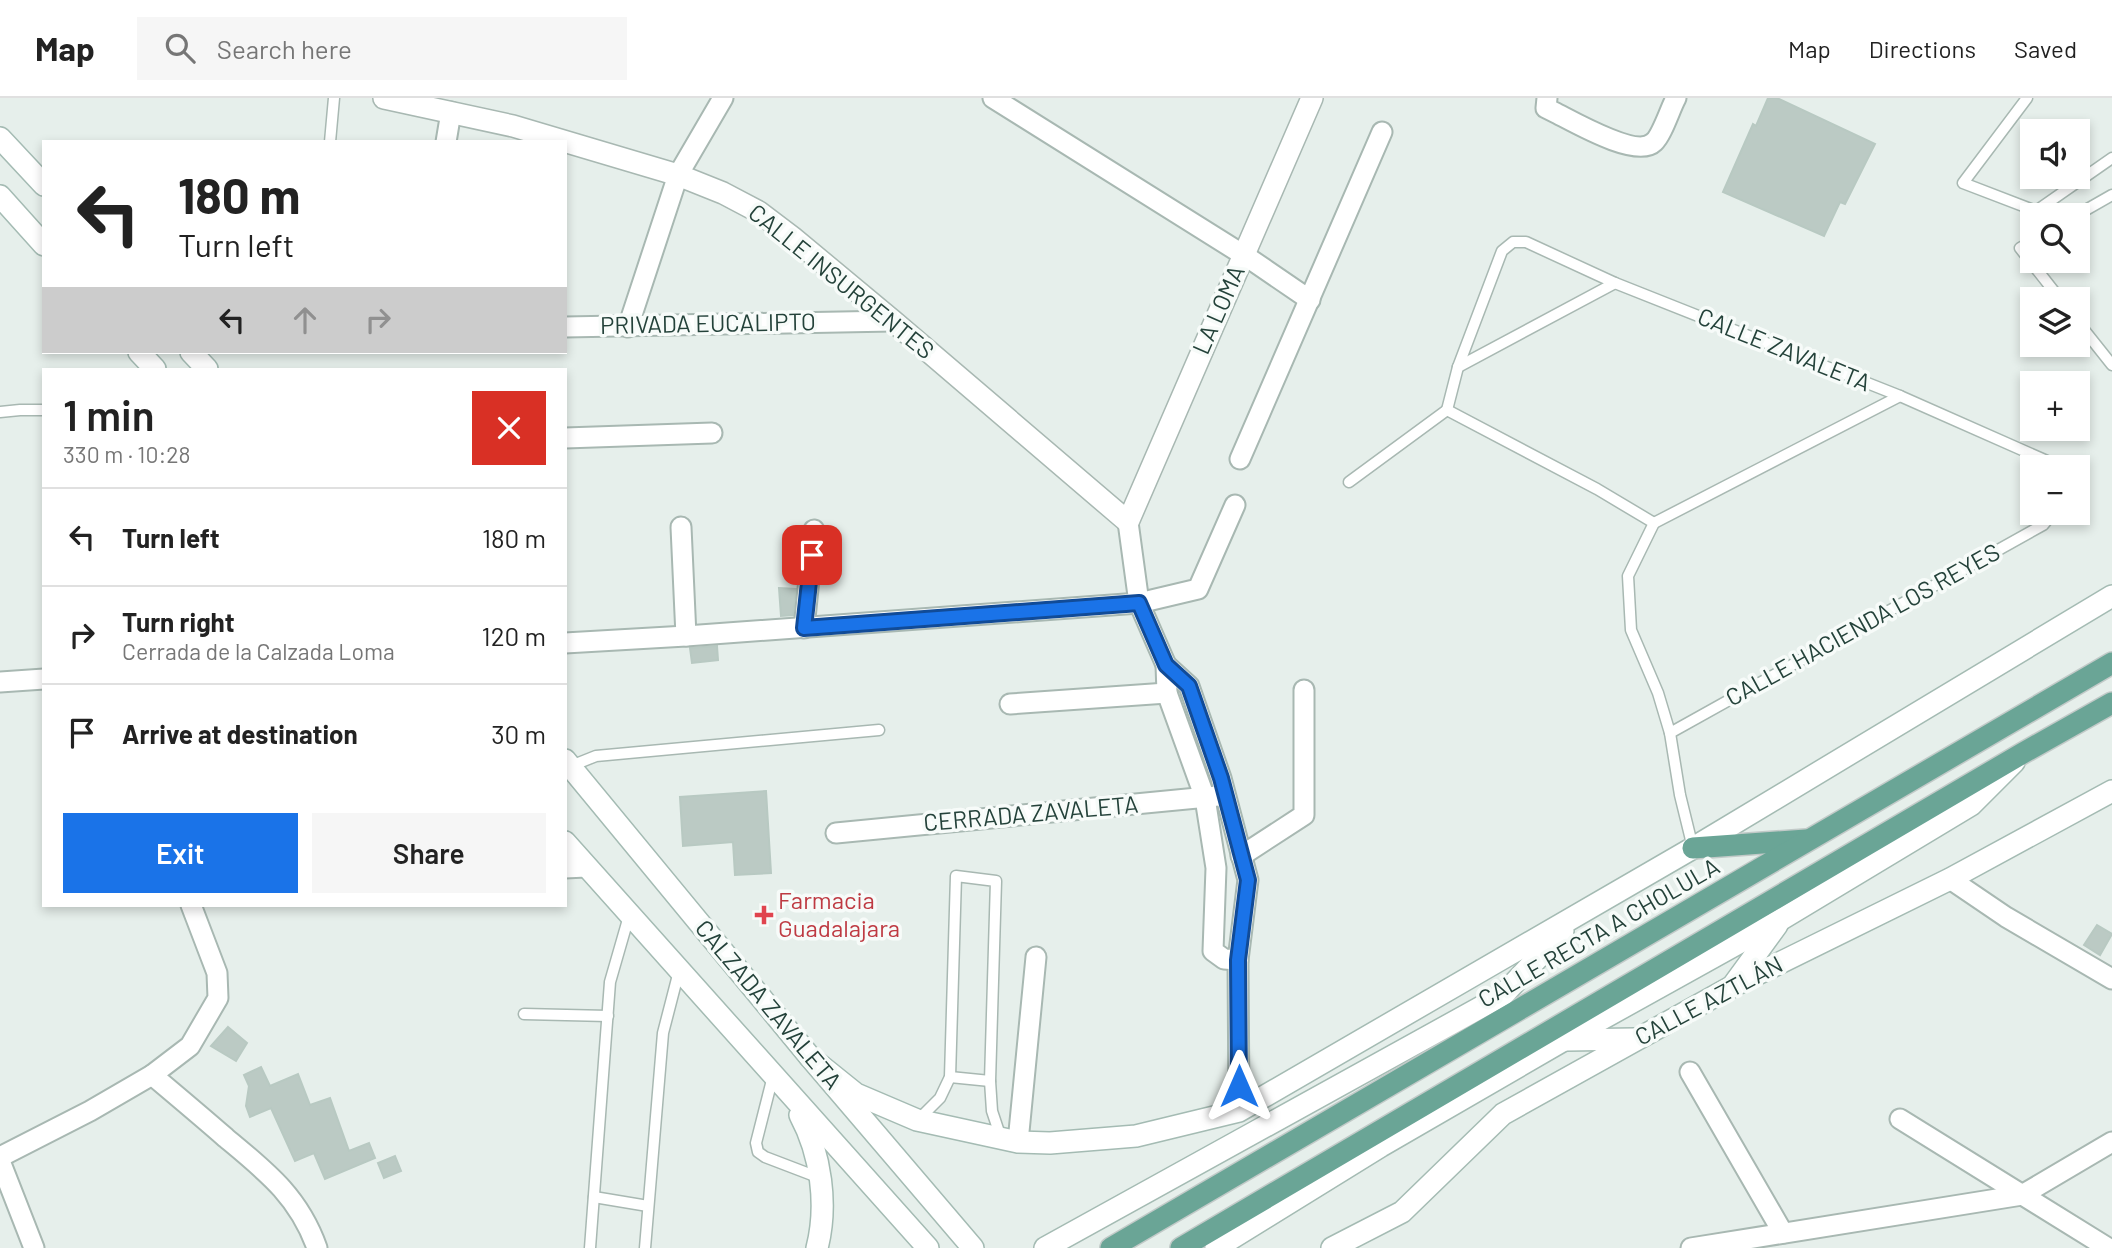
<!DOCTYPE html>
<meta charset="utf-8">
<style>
:root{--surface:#fff;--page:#f6f6f6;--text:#222;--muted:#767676;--line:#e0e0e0;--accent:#1a73e8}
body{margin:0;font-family:Barlow,sans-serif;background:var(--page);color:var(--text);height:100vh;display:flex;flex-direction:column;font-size:26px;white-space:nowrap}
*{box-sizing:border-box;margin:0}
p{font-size:23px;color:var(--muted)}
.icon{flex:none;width:38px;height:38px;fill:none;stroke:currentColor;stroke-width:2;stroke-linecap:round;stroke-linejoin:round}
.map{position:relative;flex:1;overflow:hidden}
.panel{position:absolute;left:42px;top:270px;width:525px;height:539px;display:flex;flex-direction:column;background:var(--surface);border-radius:0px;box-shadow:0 4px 10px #0003}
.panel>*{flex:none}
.banner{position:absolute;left:42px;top:42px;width:525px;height:214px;border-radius:0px;box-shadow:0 4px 10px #0003;background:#fff;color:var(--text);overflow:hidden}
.controls{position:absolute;left:2020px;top:21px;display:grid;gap:14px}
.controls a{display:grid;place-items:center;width:70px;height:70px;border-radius:0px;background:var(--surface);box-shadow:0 4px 10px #0003;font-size:35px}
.pin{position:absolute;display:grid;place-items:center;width:60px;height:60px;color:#fff;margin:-30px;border-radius:14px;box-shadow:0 4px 10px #0006}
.me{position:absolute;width:77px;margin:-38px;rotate:0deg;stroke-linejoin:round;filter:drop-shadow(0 0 5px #0008)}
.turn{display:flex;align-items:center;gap:24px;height:147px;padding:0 21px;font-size:32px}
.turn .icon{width:91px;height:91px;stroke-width:2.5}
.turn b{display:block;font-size:49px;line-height:60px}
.lanes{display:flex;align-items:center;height:66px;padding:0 21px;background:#0003;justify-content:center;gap:35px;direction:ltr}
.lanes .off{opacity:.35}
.round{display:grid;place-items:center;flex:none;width:74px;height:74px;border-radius:0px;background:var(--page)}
.summary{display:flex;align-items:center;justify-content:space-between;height:119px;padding:0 21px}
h1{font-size:42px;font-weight:600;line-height:52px}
.primary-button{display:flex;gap:14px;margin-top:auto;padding:14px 21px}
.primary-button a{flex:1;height:80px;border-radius:0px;background:var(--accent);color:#fff;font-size:28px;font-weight:600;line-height:80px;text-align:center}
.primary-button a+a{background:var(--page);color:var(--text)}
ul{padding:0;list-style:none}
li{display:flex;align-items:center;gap:21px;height:98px;padding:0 21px;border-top:2px solid var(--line)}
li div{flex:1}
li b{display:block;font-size:26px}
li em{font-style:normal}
header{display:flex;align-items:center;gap:42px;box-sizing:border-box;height:98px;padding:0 35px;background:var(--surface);border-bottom:2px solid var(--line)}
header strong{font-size:33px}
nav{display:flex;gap:38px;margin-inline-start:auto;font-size:24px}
.search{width:490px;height:63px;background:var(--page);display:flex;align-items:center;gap:18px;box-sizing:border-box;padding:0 24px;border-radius:0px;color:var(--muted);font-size:26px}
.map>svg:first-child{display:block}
</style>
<header>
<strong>Map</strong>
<div class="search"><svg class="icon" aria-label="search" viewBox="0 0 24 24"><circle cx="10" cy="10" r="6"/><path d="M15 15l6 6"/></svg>Search here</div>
<nav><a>Map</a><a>Directions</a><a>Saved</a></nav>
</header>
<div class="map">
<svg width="2112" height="1150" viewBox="0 0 2112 1150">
<rect width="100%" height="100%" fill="#e6efeb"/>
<!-- building -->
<g fill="#bbcac4" stroke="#b8c9c2" stroke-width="2">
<polygon points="1768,0 1777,0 1875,46 1845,106 1840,104 1824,138 1723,94 1753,26 1756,28"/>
<polygon points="779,490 796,491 793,517 781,518"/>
<polygon points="717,548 718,562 692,565 690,550"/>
<polygon points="766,693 771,775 735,777 733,744 683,748 680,699"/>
<polygon points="2097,827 2112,836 2100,857 2084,847"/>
<polygon points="228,929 247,945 236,963 211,948"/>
<polygon points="261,969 270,988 298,976 310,1007 330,1000 349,1053 369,1045 375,1060 325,1081 314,1055 295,1063 271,1010 250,1019 246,1008 249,988 244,977"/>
<polygon points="395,1058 401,1073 384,1080 378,1065"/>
</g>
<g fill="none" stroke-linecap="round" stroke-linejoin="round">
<!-- service casing -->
<g stroke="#a8b8b2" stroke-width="13">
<g id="service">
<polyline points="2027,0 1963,85 2036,113 2112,60"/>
<polyline points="330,44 334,0"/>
<polyline points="2077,117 2112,97"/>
<polyline points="2032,143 2020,150 2060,201"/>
<polyline points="2077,223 2112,267"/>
<polyline points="1458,269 1615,185"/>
<polyline points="1447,312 1458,269 1502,153 1513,144 1526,144 1615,185 1900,298 2047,363 2049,369"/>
<polyline points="1447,312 1597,391 1654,425 1628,478 1631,532 1658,595 1670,635 1680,697 1693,750"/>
<polyline points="0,314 20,312 44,312"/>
<polyline points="1349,384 1447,312"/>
<polyline points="1654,425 1900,298"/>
<polyline points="1670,635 2043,427 2053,415"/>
<polyline points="571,668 596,658 879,632"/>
<polyline points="524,916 608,918"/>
<polyline points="773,978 756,1045 758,1054 765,1059 820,1080"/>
<polyline points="950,979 990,983"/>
<polyline points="918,1022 940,1000 950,979 956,778 996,783 990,983 992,1013 1001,1040"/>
<polyline points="594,1099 648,1108"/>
<polyline points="590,1150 610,884 629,818"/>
<polyline points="645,1150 663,935 679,873"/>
</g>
</g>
<!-- minor casing -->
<g stroke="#a8b8b2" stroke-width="23">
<g id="minor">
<polyline points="993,0 1250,161 1310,202"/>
<path d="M 1547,0 L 1546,10 L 1554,14 C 1574,24 1637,61 1654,44 C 1662,37 1670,11 1676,0"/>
<polyline points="446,44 451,14"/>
<polyline points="565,229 893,223"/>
<polyline points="628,229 678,77 723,0"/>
<polyline points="565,340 712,335"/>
<polyline points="1240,361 1382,34"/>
<polyline points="1128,424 1139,505 1166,567 1167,595 1205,700 1216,770 1213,853 1224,861 1238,862"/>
<polyline points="681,429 686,538"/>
<polyline points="804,530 814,432"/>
<polyline points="565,545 686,538 1139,505 1198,491 1235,407"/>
<polyline points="1166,567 1189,588 1221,680 1248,782 1238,862 1239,1013"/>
<polyline points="0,584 44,581"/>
<polyline points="1010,606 1167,595"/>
<polyline points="836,735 1218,698"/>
<polyline points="1241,758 1304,717 1304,592"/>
<polyline points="565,770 586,769"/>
<polyline points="1950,781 2006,819 2112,881"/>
<polyline points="1690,974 1783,1135"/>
<path d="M 152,977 C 177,998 202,1019 226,1040 C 267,1074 299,1099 317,1150"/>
<polyline points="1900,1021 2108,1150"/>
<polyline points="1018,1044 1036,859"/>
<polyline points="0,1059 90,1013 152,977 190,948 218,900 217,875 191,807"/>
<polyline points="0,1063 34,1150"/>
<polyline points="1691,1150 2022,1097 2112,1044"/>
</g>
</g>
<!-- tertiary casing -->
<g stroke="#a8b8b2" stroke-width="24">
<polyline id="tertiary" points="384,0 513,28 678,77 723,95 759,114 792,139 893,223 1128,424 1312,0"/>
</g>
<!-- secondary casing -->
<g stroke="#a4bbb3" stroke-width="24">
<g id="secondary">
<polyline points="0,40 44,87"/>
<polyline points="0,98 44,147"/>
<polyline points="139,254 155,271"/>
<polyline points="191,254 207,271"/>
<polyline points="565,662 810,959 973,1150"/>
<polyline points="565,744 928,1150"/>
<polyline points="1734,886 1777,827"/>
<polyline points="1566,942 1635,941"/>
<polyline points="810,959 856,996 917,1022 1018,1044 1050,1045 1136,1038 1239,1013 1693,750 2112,498"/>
<path d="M 800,1017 C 821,1056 828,1107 817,1150"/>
<polyline points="1045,1150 1503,897 1563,833"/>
<polyline points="1216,1150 1381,1048 1564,942 1780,822 1971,707 2014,664"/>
<polyline points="1332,1150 1402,1114 1503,1016 1733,888 1950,781 2112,693"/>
</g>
</g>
<!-- primary casing -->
<g stroke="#c2cac8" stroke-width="24">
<g id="primary">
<polyline points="1693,750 1806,742"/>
<polyline points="1111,1150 2112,565"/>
<polyline points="1181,1150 2023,655 2112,605"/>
</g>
</g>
<!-- service -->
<use href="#service" stroke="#fff" stroke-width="10"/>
<!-- minor -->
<use href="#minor" stroke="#fff" stroke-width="19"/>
<!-- tertiary -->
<use href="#tertiary" stroke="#fff" stroke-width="21"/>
<!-- secondary -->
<use href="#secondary" stroke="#fff" stroke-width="21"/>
<!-- primary -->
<use href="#primary" stroke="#6aa596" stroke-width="21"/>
</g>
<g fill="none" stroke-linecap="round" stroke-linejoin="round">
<!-- route casing -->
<g stroke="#114b97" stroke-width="18">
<polyline id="route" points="812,457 804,530 1139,505 1166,567 1189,588 1221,680 1248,782 1238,862 1239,988"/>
</g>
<!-- route -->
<use href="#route" stroke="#1a73e8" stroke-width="12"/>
</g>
<!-- markers -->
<path fill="#e0444e" stroke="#f7fbf9" stroke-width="2.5" d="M760.5 806.5h7v7h7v7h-7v7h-7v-7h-7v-7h7z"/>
<g text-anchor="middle" stroke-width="7" stroke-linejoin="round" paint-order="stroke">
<!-- street labels -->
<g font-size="24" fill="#24423a" stroke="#f7fbf9">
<text transform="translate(841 184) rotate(39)" y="8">CALLE INSURGENTES</text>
<text transform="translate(1219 212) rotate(-66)" y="8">LA LOMA</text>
<text transform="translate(708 226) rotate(-1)" y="8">PRIVADA EUCALIPTO</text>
<text transform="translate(1784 252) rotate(22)" y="8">CALLE ZAVALETA</text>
<text transform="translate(1863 527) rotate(-29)" y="8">CALLE HACIENDA LOS REYES</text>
<text transform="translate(1031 716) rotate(-5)" y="8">CERRADA ZAVALETA</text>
<text transform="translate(1599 835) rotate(-30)" y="8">CALLE RECTA A CHOLULA</text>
<text transform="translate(1709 903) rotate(-28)" y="8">CALLE AZTLÁN</text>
<text transform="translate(768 907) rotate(50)" y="8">CALZADA ZAVALETA</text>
</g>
<!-- health labels -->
<g font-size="24" fill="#be3a42" stroke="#f7fbf9" text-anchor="start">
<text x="778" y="811">Farmacia<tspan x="778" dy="28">Guadalajara</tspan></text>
</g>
</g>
</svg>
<div class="controls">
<a><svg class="icon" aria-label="sound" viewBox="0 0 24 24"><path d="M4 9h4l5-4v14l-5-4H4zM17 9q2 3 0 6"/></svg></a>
<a><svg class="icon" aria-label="search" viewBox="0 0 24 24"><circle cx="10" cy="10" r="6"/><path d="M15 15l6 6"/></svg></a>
<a><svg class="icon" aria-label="layers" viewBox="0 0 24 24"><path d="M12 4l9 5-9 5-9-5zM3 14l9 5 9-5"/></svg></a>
<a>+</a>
<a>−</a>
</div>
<div class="pin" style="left:812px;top:457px;background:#d93025"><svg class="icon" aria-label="arrive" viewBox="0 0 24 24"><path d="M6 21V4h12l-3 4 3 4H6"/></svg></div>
<svg class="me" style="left:1239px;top:988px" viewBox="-20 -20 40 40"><path d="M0-17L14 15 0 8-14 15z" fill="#1a73e8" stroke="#fff" stroke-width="4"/></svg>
<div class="banner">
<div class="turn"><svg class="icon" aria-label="left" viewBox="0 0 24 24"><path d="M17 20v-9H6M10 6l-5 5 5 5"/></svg><div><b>180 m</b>Turn left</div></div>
<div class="lanes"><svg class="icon" aria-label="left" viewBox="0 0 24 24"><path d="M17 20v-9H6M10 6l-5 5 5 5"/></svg><svg class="icon off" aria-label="ahead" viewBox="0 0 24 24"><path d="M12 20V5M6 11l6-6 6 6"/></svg><svg class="icon off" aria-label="right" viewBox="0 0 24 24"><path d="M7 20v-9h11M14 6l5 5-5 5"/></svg></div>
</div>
<section class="panel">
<div class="summary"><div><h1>1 min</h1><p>330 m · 10:28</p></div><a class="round" style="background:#d93025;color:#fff"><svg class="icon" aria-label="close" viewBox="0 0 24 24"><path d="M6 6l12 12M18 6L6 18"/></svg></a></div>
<ul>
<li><svg class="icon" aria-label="left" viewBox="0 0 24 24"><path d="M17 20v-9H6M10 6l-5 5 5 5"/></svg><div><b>Turn left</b></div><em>180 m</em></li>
<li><svg class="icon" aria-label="right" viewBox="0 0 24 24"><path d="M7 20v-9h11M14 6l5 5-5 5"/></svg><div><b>Turn right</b><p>Cerrada de la Calzada Loma</p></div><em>120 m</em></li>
<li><svg class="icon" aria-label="arrive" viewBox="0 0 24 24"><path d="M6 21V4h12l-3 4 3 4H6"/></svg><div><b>Arrive at destination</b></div><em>30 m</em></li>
</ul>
<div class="primary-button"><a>Exit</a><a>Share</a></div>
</section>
</div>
